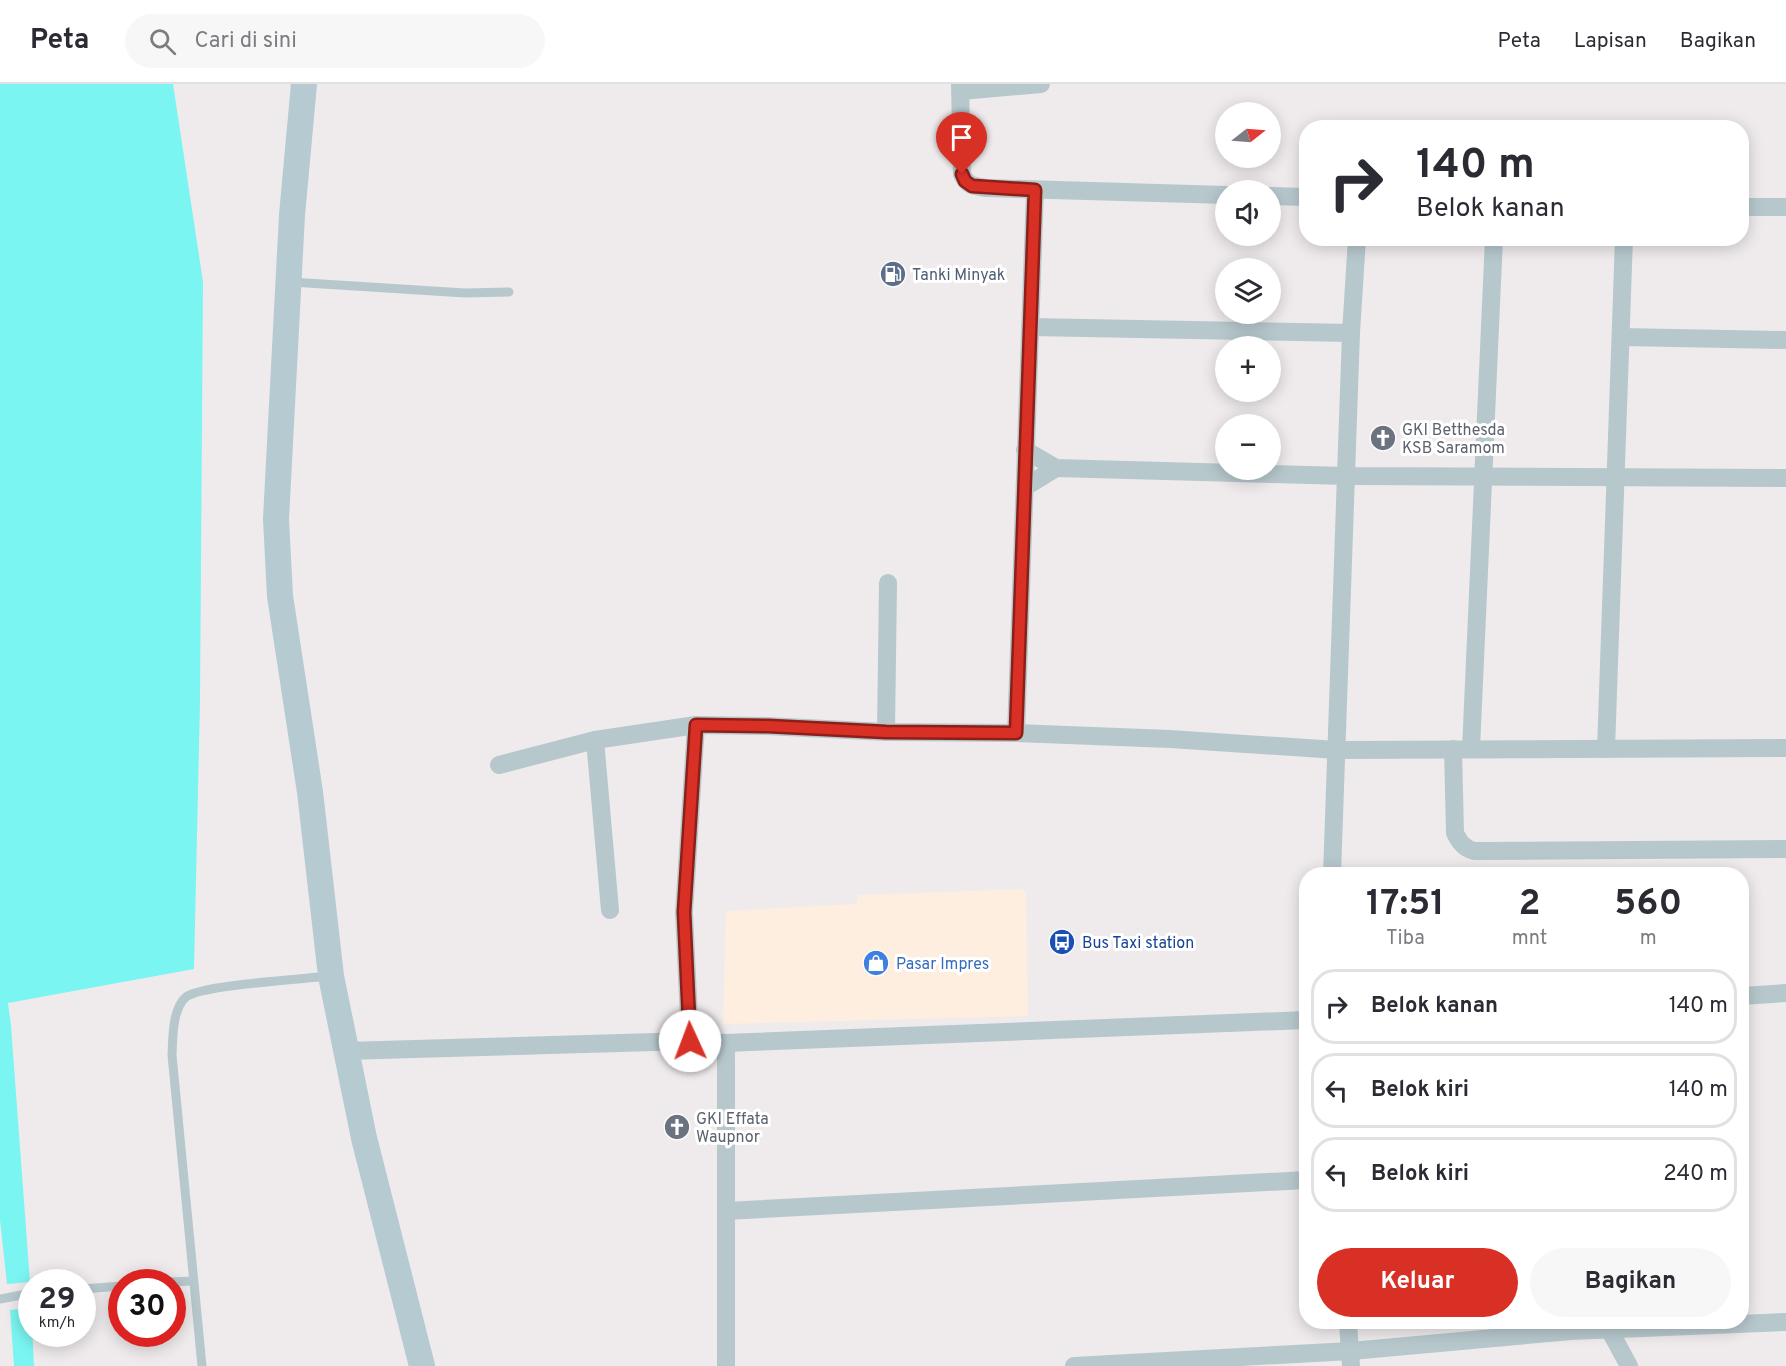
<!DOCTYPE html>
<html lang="id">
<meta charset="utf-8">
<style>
:root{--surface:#fff;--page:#f7f7f7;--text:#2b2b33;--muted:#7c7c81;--line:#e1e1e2;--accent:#d93025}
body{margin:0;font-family:Overpass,sans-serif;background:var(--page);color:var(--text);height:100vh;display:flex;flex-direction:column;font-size:22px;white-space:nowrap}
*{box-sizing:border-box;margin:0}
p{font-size:20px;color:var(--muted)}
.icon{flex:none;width:33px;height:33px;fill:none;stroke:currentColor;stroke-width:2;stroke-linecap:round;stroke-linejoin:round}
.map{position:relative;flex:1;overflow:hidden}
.details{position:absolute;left:1299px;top:783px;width:450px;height:462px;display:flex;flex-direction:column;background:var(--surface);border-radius:24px;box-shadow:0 3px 15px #0003}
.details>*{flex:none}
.top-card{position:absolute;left:1299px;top:36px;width:450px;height:126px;border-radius:24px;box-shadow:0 3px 15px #0003;background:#fff;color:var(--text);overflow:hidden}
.needle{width:39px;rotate:73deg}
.tools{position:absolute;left:1215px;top:18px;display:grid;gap:12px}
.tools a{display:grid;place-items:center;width:66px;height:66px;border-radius:50%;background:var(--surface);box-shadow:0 3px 15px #0003;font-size:30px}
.speed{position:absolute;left:18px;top:1185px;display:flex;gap:12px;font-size:30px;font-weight:700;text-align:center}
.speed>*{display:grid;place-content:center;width:78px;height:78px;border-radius:50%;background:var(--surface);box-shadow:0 3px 15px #0003;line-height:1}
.speed small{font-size:15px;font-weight:400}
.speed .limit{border:9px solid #d22;background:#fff;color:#111}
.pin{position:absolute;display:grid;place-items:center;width:51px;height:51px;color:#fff;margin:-62px -26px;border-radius:50% 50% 50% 0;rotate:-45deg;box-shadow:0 0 6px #0007}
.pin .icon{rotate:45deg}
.me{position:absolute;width:66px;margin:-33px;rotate:358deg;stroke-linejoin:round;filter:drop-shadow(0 0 4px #0008)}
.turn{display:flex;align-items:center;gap:21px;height:126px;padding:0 18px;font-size:27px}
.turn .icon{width:78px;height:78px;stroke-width:2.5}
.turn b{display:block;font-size:42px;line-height:51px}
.eta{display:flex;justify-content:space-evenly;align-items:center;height:102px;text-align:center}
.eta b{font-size:36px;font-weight:700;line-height:42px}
.button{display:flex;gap:12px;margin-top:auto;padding:12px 18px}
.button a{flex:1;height:69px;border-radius:36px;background:var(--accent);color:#fff;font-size:24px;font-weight:700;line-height:69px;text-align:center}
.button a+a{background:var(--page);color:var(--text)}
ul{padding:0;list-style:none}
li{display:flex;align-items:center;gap:18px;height:75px;margin:0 12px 9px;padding:0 6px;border:3px solid var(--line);border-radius:24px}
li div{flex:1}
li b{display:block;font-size:22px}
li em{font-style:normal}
header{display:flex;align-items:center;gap:36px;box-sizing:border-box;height:84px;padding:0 30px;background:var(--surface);border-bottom:2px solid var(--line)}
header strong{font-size:28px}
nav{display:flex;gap:33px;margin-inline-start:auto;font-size:21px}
.search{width:420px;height:54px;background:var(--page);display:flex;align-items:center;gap:15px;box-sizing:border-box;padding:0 21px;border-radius:33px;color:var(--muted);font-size:22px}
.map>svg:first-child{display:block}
</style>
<header>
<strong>Peta</strong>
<div class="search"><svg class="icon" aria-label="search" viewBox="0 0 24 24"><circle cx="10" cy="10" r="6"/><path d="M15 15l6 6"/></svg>Cari di sini</div>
<nav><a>Peta</a><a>Lapisan</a><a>Bagikan</a></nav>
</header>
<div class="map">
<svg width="1786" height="1282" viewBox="0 0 1786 1282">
<rect width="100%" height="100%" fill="#efebec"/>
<!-- commercial -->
<polygon fill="#feeee0" points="1023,805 1026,810 1028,932 723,940 726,827 856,820 858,811"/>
<!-- water -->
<polygon fill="#7af5f2" points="0,0 173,0 203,198 200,618 194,885 8,919 11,942 30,1198 34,1282 0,1282"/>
<!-- pier -->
<polygon fill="#efebec" points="0,1136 7,1200 30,1198 31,1224 10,1226 14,1282 0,1282"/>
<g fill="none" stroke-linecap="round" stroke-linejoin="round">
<!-- lane -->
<g stroke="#b7c8cd" stroke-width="9">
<polyline points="291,198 465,209 509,208"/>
<polyline points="168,1198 193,1197"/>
<polyline points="82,1205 122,1202"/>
<polyline points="0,1215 32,1209"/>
<path d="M 202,1282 L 172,971 C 173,954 172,925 186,913 C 201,901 304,895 329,892"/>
</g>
<!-- street -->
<g stroke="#b7c8cd" stroke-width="18">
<path d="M 960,0 L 962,90 C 967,102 974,102 986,104 L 1226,111"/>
<polyline points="961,7 1041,0"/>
<polyline points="1270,112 1306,113"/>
<polyline points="1742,123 1786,123"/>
<polyline points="1031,243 1351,249"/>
<polyline points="1621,253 1786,256"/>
<polyline points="1025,366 1056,384 1347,392 1786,394"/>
<polyline points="1025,403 1056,384"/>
<polyline points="886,648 888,499"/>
<polyline points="1016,649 1035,106"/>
<polyline points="595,656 610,826"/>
<path d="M 1453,665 L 1455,749 C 1460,759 1464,764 1474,767 L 1786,765"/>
<polyline points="1471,665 1494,154"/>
<polyline points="1606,665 1624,154"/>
<polyline points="499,681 595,656 696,641 767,642 886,648 1016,649 1170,655 1337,666 1786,664"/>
<polyline points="1332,790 1351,249 1357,154"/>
<polyline points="1742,912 1786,909"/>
<polyline points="690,957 684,828 696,641"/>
<polyline points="346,967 690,957 726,959 1306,936"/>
<polyline points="726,1127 1306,1096"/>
<polyline points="1348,1238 1351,1282"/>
<polyline points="1609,1245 1629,1282"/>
<polyline points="726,1282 726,959"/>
<polyline points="1074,1282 1351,1267 1571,1247 1786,1238"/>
</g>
<!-- secondary -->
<polyline stroke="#b6cad2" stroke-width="26" points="304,0 292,131 276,435 280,512 310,708 331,892 364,1054 422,1282"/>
</g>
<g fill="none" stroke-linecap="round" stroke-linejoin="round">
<!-- route casing -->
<g stroke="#8d1f18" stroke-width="15">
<polyline id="route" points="690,957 684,828 696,641 768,642 886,648 1016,649 1035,106 972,102 965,97 962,90"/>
</g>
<!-- route -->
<use href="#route" stroke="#d93025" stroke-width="10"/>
</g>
<!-- icons -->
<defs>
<g id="fuel-disc" transform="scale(1.35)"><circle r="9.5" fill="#5c6f8a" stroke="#fff"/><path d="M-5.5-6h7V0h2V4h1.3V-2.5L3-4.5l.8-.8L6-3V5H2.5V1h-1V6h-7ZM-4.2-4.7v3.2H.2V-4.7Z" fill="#fff"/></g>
<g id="church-disc" transform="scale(1.35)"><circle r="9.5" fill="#6b7280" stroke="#fff"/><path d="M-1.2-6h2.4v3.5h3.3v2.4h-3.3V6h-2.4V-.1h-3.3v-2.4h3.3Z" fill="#fff"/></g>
<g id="bus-disc" transform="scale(1.35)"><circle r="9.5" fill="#1a4fb4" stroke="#fff"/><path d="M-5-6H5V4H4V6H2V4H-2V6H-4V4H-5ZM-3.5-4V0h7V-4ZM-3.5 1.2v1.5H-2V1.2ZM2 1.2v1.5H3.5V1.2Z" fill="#fff"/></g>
<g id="shop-disc" transform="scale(1.35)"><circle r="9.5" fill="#3f7fe0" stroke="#fff"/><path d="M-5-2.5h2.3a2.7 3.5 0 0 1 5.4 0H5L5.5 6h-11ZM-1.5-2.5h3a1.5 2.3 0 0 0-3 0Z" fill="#fff"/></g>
</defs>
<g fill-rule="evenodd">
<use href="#fuel-disc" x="893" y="190"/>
<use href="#church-disc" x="1383" y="354"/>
<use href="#bus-disc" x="1062" y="858"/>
<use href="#shop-disc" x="876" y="879"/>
<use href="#church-disc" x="677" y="1043"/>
</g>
<g text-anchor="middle" stroke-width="6" stroke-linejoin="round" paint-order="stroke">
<!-- service labels -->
<g font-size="16" fill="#4e5e75" stroke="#fff" text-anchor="start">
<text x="912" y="196">Tanki Minyak</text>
</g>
<!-- worship labels -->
<g font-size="16" fill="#5b616d" stroke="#fff" text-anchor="start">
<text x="1402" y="351">GKI Betthesda<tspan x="1402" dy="18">KSB Saramom</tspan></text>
<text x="696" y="1040">GKI Effata<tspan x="696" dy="18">Waupnor</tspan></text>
</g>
<!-- transit labels -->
<g font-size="16" fill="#164399" stroke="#fff" text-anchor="start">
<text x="1082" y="864">Bus Taxi station</text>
</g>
<!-- shop labels -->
<g font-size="16" fill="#366cbe" stroke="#fff" text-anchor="start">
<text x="896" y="885">Pasar Impres</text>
</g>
</g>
</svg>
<div class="tools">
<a><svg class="needle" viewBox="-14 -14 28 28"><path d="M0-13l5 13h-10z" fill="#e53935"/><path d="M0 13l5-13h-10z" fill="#7c7c81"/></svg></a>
<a><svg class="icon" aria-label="sound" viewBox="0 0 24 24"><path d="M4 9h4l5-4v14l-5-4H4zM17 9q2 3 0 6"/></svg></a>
<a><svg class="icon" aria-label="layers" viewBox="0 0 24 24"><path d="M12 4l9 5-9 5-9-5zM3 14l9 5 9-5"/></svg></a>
<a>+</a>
<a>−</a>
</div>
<div class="speed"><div>29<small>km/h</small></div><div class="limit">30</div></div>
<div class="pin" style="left:962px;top:90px;background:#d93025"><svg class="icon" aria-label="arrive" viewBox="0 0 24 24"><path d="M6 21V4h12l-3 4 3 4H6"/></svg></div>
<svg class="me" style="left:690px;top:957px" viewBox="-20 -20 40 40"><circle r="19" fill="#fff"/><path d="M0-13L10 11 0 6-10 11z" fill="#d93025"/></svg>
<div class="top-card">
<div class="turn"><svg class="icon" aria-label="right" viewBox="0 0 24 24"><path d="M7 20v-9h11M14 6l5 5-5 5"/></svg><div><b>140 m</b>Belok kanan</div></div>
</div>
<section class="details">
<div class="eta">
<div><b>17:51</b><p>Tiba</p></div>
<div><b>2</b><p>mnt</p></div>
<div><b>560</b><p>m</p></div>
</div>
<ul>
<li><svg class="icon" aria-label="right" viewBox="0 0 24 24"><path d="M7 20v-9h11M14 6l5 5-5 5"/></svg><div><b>Belok kanan</b></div><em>140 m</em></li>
<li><svg class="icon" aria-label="left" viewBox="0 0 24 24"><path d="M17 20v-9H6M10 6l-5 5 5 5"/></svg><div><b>Belok kiri</b></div><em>140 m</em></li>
<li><svg class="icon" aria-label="left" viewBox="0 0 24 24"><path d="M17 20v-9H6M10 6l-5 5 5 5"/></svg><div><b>Belok kiri</b></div><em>240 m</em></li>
</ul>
<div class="button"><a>Keluar</a><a>Bagikan</a></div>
</section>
</div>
